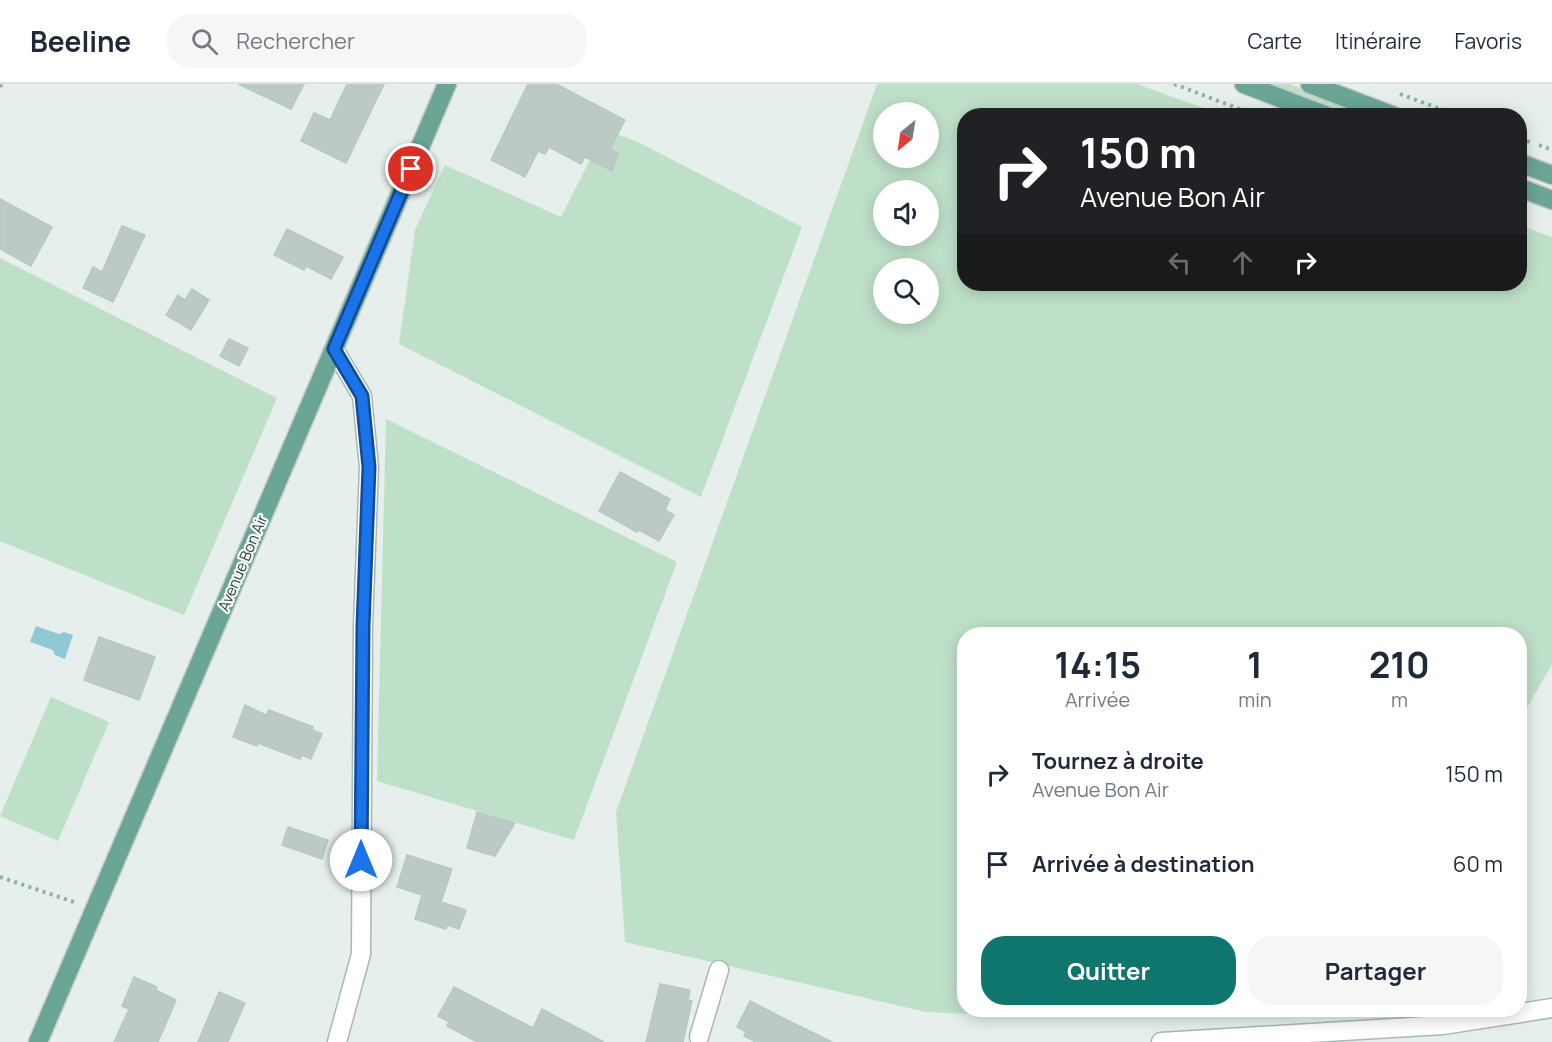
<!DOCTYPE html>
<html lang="fr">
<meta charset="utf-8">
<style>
:root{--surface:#fff;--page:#f6f6f7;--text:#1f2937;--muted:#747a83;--line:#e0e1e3;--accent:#0f766e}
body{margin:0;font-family:Manrope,sans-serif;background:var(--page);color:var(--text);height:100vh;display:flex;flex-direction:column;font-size:22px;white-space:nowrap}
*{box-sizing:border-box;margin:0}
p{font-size:20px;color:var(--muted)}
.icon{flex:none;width:33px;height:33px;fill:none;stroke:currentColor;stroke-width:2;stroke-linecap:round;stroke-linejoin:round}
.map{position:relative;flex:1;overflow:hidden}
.sheet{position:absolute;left:957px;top:543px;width:570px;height:390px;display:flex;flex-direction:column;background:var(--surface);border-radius:24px;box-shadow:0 3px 15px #0003}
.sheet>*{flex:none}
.banner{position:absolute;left:957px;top:24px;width:570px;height:183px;border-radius:24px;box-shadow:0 3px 15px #0003;background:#202124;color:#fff;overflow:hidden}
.needle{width:39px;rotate:210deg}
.controls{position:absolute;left:873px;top:18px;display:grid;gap:12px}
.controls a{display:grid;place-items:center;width:66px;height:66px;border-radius:50%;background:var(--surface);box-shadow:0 3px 15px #0003;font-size:30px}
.pin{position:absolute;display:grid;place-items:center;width:51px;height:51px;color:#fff;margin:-26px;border:3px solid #fff;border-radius:50%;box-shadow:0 2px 6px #0007}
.me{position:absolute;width:66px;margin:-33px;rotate:0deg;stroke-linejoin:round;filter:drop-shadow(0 0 4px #0008)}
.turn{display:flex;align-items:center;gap:21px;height:126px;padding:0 24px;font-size:27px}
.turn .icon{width:78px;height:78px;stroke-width:2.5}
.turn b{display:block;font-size:42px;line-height:51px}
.lanes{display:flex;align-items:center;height:57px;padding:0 24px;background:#0003;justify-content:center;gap:30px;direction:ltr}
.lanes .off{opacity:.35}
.eta{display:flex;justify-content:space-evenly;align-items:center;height:102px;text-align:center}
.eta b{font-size:36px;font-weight:700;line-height:42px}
.button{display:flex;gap:12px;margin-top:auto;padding:12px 24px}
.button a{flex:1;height:69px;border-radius:24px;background:var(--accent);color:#fff;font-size:24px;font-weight:700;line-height:69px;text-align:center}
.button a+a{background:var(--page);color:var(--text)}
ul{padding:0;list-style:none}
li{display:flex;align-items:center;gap:18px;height:90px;padding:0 24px}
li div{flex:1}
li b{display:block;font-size:22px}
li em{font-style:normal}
header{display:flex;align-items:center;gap:36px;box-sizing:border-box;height:84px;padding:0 30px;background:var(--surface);border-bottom:2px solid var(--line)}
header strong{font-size:28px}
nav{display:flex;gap:33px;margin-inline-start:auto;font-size:21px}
.search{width:420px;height:54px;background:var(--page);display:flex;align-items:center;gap:15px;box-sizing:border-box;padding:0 21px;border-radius:24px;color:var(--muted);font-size:22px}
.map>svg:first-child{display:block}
</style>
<header>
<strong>Beeline</strong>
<div class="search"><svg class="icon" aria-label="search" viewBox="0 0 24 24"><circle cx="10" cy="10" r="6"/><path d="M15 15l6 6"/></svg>Rechercher</div>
<nav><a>Carte</a><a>Itinéraire</a><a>Favoris</a></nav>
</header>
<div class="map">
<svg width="1552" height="958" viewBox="0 0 1552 958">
<rect width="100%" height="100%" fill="#e6efeb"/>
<!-- green -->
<g fill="#bfe0c8" fill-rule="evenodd">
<path d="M 877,0 L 1137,0 L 1223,31 L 964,32 L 964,200 L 1520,200 L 1520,141 L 1552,153 L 1552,580 L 1520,636 L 1520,550 L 964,550 L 964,926 L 1124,926 L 1028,933 L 926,928 L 625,858 L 616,728 ZM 884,28 L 928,28 L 928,74 L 884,74 ZM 884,106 L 928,106 L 928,152 L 884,152 ZM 884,184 L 928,184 L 928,230 L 884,230 Z"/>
<polygon points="1266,0 1289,0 1374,31 1353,31"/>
<polygon points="605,46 636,57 802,143 701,413 399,260 415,146 445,81 561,133"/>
<polygon points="0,174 277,314 184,531 0,457"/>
<polygon points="386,335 677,478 574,756 377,697"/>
<polygon points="51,613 109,638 58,757 0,732"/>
</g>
<!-- water -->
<polygon fill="#8ec9d4" points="36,542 59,550 64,548 73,551 65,575 55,571 53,566 30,558"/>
<!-- building -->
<g fill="#bbcac4" stroke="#b8c9c2" stroke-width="1.5">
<polygon points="238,0 304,0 291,25"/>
<polygon points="347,0 384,0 346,79 301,57 314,29 330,36"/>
<polygon points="528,0 556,0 625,36 610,65 618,69 612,87 585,73 581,80 549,63 545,70 538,67 525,93 491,76"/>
<polygon points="0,115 52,143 31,182 0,165"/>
<polygon points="122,142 145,151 113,218 83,204 93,183 102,188"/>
<polygon points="287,145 343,173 331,195 306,182 304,186 274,171"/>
<polygon points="192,205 209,216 191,246 166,231 178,211 185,216"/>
<polygon points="229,255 248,264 239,282 220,272"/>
<polygon points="620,388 670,415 665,426 674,431 659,457 639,446 637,448 599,427"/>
<polygon points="99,553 155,573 139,616 84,596"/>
<polygon points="245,621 266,631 269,626 313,643 312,646 322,650 311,675 302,671 300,675 258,659 257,662 233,653"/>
<polygon points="477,728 515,739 495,772 467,764"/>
<polygon points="288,743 328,756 322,775 282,761"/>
<polygon points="407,771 452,785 441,818 466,826 459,845 447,841 446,845 415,835 422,811 397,803"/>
<polygon points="134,893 157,903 156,906 176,916 158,958 114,958 129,925 122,922"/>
<polygon points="660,900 690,906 688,916 692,917 683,958 646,958"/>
<polygon points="454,903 533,944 542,925 604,958 477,958 447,942 449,938 438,932"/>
<polygon points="219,908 245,919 228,958 198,958"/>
<polygon points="750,917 789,937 832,958 756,958 744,952 746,948 737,943"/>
</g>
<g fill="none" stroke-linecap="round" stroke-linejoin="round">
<!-- minor casing -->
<g stroke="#a8b8b2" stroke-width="21">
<g id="minor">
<polyline points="334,265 362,312 369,383 363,542 361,870 337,958"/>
<polyline points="699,953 719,886"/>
<polyline points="1161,958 1443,941 1552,924"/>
</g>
</g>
<!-- major casing -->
<g stroke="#c2cac8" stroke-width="21">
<g id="major">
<polyline points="1244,0 1327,32"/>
<polyline points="1310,0 1394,32"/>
<polyline points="1520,79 1552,91"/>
<polyline points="1520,104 1552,116"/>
<polyline points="38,958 447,0"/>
</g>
</g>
<!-- path -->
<g stroke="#86b3a5" stroke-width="4" stroke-dasharray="3 4.5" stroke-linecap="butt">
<polyline points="1174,0 1258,32"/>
<polyline points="0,3 1,0"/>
<polyline points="1400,10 1459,32"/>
<polyline points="1520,54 1532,59"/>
<polyline points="1539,61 1552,66"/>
<polyline points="0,793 77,819"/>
</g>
<!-- minor -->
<use href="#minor" stroke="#fff" stroke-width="18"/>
<!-- major -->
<use href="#major" stroke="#6aa596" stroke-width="18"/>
</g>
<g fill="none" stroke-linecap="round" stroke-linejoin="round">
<!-- route casing -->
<g stroke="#114b97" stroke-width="15">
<polyline id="route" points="361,776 363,542 369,383 362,312 334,265 411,85"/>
</g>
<!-- route -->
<use href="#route" stroke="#1a73e8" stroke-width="10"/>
</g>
<g text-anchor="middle" stroke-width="4.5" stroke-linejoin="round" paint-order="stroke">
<!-- street labels -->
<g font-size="15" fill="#24423a" stroke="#f7fbf9">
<text transform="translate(243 479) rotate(-67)" y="5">Avenue Bon Air</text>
</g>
</g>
</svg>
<div class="controls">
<a><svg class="needle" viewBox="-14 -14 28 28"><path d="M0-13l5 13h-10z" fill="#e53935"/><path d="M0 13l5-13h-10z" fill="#747a83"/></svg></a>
<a><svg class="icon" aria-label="sound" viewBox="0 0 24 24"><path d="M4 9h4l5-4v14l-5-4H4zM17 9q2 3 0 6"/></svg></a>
<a><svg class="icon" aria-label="search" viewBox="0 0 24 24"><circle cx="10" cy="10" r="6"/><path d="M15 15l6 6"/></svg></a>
</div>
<div class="pin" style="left:411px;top:85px;background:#d93025"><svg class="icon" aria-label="arrive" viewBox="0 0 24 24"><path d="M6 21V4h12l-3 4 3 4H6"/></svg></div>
<svg class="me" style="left:361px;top:776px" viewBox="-20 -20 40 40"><circle r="19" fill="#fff"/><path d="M0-13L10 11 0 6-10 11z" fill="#1a73e8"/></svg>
<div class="banner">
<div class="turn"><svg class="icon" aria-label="right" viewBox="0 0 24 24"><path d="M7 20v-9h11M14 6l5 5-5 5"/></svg><div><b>150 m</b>Avenue Bon Air</div></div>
<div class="lanes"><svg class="icon off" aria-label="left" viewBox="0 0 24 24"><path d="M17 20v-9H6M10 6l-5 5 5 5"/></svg><svg class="icon off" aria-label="ahead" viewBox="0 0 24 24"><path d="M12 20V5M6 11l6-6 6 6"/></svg><svg class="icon" aria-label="right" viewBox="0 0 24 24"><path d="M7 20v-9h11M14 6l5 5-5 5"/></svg></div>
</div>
<section class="sheet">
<div class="eta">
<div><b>14:15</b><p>Arrivée</p></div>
<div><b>1</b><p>min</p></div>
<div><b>210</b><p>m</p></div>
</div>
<ul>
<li><svg class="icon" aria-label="right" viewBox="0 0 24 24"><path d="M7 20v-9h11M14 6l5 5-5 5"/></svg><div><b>Tournez à droite</b><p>Avenue Bon Air</p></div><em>150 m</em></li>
<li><svg class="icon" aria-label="arrive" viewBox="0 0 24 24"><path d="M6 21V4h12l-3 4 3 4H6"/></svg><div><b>Arrivée à destination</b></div><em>60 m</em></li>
</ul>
<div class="button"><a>Quitter</a><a>Partager</a></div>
</section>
</div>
